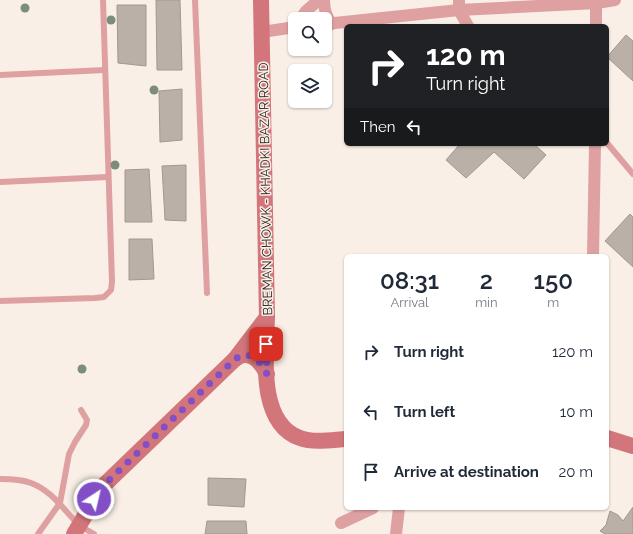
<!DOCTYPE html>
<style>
:root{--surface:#fff;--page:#f2f2f3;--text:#1f2937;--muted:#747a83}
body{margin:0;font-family:Raleway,sans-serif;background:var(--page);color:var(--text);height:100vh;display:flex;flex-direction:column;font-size:15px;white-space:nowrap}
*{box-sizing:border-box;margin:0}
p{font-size:13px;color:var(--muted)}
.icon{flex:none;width:22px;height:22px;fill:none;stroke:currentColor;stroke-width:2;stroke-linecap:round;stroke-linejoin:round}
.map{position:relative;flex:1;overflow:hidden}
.drawer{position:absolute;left:344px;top:254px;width:265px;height:256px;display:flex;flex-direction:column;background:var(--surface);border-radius:6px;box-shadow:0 1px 3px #0004}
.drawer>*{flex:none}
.guide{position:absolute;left:344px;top:24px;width:265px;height:122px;border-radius:6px;box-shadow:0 1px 3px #0004;background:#202124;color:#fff;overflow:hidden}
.tools{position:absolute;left:288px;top:12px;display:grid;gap:8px}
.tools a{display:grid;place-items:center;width:44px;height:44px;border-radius:6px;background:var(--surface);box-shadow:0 1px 3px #0004;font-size:20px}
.pin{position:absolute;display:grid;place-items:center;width:34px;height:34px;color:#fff;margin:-17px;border-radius:8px;box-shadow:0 2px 6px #0006}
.me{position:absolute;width:44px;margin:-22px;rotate:35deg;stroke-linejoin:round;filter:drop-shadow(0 0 3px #0008)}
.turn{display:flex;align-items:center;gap:14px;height:84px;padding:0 16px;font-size:18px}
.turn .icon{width:52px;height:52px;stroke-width:2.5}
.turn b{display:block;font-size:28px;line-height:34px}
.then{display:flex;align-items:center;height:38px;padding:0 16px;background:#0003;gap:8px;font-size:15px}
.eta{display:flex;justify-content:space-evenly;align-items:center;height:68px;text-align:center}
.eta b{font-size:24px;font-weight:600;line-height:28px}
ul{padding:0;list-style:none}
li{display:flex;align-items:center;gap:12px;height:60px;padding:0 16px}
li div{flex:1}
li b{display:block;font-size:15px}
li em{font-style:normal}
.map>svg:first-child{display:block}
</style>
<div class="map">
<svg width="633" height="534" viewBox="0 0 633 534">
<rect width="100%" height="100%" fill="#f9efe6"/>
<!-- building -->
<g fill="#bab0a7" stroke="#a29890">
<polygon points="156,0 180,0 182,70 157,70"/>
<polygon points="117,5 146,5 146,66 118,63"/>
<polygon points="626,35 633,41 633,81 607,57"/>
<polygon points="182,89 182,140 160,142 159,91"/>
<polygon points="460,144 534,144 546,155 524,179 494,152 466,178 446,160"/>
<polygon points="186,165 186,221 165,220 162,166"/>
<polygon points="149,169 152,222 125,222 125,170"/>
<polygon points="630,214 633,217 633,267 605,241"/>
<polygon points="129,239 152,239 154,279 129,280"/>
<polygon points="208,478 246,479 244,507 208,505"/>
<polygon points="633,507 633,534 605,534 600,531 606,525 610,511 618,515 623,521"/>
<polygon points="207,521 246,521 247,534 205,534"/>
</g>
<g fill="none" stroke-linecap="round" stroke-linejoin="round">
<!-- lane -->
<g stroke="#dfa0a2" stroke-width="6">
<polyline points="195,0 207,293"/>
<polyline points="0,75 105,70"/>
<polyline points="607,143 633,174"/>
<polyline points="0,182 108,177"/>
<polyline points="0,301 95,298 104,297 111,290 112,282 103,0"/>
<path d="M 0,479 C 10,479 21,479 31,483 C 52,491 63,509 78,524 C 83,528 89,531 94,534"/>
<polyline points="38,534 60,503 69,454 75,442 86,425 87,420 81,410"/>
</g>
<!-- street -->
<g stroke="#dfa0a2" stroke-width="12">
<path d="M 324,0 C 324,9 326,17 332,24"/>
<polyline points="459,0 459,10 468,26"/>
<polyline points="596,0 596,26"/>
<polyline points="300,19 306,11 319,0"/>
<polyline points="325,24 459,10 597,3 615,0"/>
<polyline points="262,32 295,27"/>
<polyline points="593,256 595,144"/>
<polyline points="341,523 373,508"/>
<polyline points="396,534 399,508"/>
</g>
<!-- secondary -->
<g stroke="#d2767b" stroke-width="16">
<path d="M 261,0 L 267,317 C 266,353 257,423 300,438 C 314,443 331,440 346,439"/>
<path d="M 235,359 C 238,357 242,355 244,355 C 255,354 263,366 267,374"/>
<polyline points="607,438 633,446"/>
<polyline points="74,534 102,487 235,359 267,317"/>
</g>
</g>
<!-- trees -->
<g fill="#7c8d7f">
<circle cx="25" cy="8" r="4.5"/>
<circle cx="111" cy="20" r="4.5"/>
<circle cx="154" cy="90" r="4.5"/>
<circle cx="115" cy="165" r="4.5"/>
<circle cx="82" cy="369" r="4.5"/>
</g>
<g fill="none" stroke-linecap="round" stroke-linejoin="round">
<!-- route -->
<path stroke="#834fc7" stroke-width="7" stroke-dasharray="0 12.6" d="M 94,499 L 102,487 L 235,359 C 238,357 242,355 244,355 C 255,354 263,366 267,374 L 266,344"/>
</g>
<g text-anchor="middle" stroke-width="3" stroke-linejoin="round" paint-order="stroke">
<!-- street labels -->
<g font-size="13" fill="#201c19" stroke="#f9efe6">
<text transform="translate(265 189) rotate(-91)" y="5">BREMAN CHOWK - KHADKI BAZAR ROAD</text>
</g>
</g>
</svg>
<div class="tools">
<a><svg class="icon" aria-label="search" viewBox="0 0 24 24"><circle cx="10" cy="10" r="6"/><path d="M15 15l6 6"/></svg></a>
<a><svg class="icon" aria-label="layers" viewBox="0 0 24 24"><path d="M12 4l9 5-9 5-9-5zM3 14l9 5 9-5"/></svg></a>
</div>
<div class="pin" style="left:266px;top:344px;background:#d93025"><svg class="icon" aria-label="arrive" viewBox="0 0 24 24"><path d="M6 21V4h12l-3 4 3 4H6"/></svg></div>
<svg class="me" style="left:94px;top:499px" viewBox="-20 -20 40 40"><circle r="17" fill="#834fc7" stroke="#fff" stroke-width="3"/><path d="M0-11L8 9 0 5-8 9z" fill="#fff"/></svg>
<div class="guide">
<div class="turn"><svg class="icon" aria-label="right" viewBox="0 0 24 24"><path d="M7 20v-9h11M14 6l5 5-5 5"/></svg><div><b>120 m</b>Turn right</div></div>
<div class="then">Then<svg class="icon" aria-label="left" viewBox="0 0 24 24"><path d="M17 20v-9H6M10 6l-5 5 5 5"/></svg></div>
</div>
<section class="drawer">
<div class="eta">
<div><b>08:31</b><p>Arrival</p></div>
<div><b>2</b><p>min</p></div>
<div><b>150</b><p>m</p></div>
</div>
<ul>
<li><svg class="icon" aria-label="right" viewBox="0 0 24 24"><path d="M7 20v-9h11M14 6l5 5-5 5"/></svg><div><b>Turn right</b></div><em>120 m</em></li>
<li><svg class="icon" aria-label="left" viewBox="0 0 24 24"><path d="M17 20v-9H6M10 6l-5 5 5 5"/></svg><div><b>Turn left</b></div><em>10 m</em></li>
<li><svg class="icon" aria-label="arrive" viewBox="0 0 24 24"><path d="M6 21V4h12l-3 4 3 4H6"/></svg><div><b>Arrive at destination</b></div><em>20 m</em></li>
</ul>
</section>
</div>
